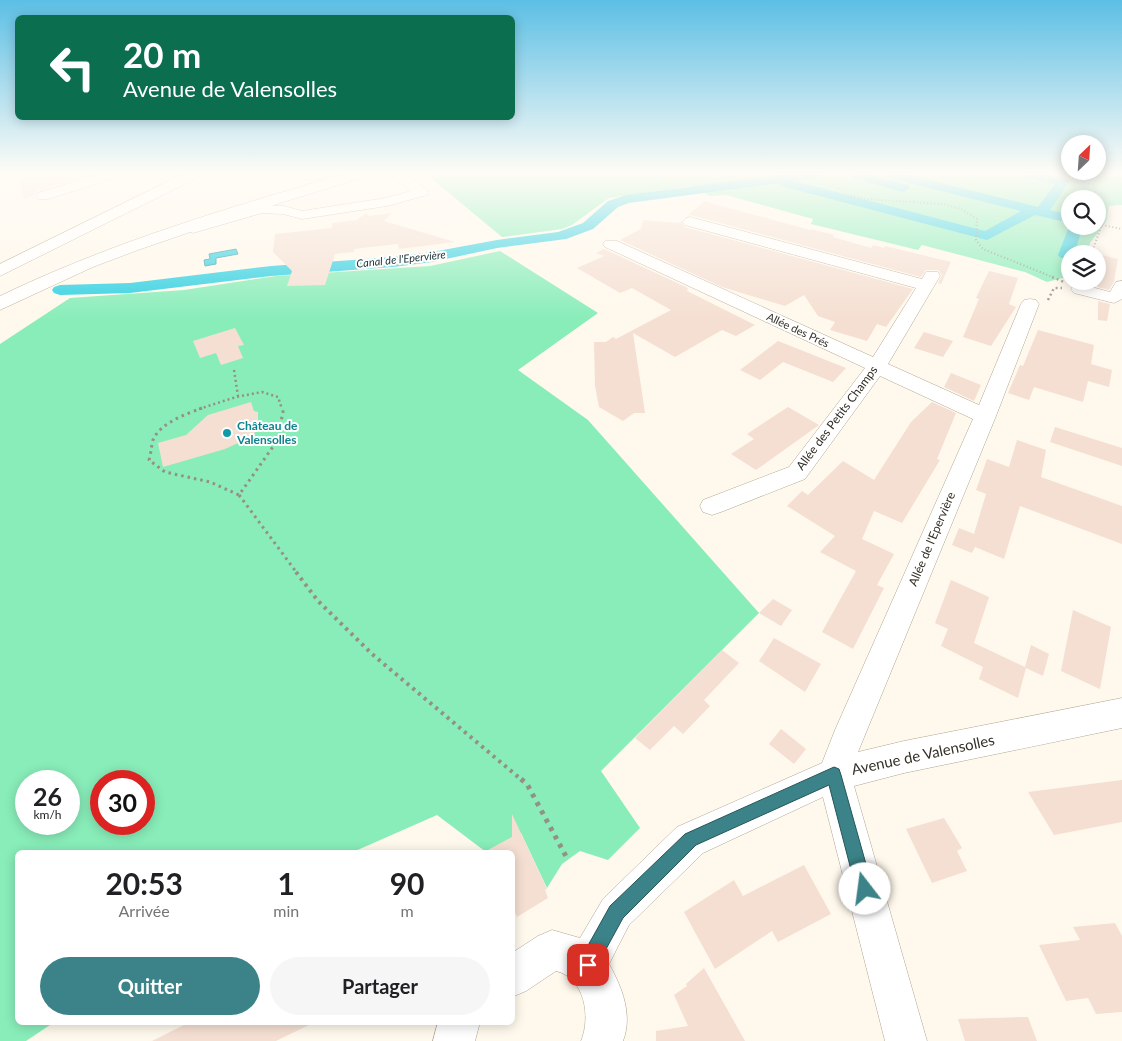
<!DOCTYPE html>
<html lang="fr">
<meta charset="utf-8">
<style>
:root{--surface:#fff;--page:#f6f6f6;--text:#202124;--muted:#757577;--accent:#3b8388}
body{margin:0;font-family:Lato,sans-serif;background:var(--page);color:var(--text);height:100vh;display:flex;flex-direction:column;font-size:19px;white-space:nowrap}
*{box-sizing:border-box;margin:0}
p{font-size:16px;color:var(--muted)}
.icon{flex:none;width:28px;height:28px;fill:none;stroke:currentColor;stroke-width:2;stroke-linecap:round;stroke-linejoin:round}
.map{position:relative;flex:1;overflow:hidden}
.panel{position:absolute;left:15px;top:850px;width:500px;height:175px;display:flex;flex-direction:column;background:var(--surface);border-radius:8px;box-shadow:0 2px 12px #0003}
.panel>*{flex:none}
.top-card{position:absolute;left:15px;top:15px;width:500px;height:105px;border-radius:8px;box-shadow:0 2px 12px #0003;background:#0b6e4f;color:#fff;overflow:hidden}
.needle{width:32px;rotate:25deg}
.fabs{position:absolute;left:1061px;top:135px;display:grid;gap:10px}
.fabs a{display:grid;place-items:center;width:45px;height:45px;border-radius:50%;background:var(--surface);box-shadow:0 2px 12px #0003;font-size:25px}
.speed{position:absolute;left:15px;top:770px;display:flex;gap:10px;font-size:25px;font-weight:700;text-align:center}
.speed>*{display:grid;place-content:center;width:65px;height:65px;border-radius:50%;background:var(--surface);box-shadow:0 2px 12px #0003;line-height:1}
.speed small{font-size:12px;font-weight:400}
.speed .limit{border:8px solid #d22;background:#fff;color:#111}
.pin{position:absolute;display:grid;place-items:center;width:42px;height:42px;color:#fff;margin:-21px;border-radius:10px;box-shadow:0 2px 8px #0006}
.me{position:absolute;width:55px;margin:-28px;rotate:345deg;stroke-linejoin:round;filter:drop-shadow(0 0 4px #0008)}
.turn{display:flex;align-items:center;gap:18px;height:105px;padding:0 25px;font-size:22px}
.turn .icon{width:65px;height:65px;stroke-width:2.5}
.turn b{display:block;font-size:35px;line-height:42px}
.eta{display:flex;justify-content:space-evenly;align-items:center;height:85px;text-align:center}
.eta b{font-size:30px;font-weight:700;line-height:35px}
.button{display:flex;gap:10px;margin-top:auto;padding:10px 25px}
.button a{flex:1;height:58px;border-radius:30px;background:var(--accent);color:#fff;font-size:20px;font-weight:700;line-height:58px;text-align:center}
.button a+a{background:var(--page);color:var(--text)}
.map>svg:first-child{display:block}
</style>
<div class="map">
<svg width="1122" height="1041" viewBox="0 0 1122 1041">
<rect width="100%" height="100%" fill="#fff8ec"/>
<!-- green -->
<g fill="#88edb9" fill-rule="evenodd">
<path d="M 426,174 L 1122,174 L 1122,205 L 1109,206 L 1106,222 L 1090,243 L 1087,254 L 1070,254 L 1070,276 L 1047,282 L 1025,272 L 922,245 L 918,250 L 811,224 L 813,219 L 726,195 L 710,196 L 691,186 L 609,198 L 572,225 L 562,229 L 502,237 ZM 1070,199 L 1098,199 L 1098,226 L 1070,226 Z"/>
<path d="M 500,251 L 598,313 L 518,370 L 588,420 L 759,613 L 601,771 L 640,828 L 608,860 L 580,851 L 562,864 L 547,888 L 521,833 L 486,852 L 437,815 L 353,852 L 18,852 L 18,1022 L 59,1023 L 50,1025 L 26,1041 L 0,1041 L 0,344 L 70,298 L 184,290 L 276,276 L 430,266 ZM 26,781 L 69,781 L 69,824 L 26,824 ZM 101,781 L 144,781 L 144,824 L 101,824 Z"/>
</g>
<!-- water -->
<polygon fill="#2bcfe1" stroke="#2e9faa" points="236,249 238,254 216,258 216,264 205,266 204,260 210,259 209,254"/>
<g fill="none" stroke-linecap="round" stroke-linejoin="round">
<!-- canal -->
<g fill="#2bcfe1" fill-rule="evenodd">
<polygon points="790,174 825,174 819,178 794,181 985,231 1021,211 885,177 883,174 904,174 1038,207 1055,184 1022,177 1020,174 1043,174 1068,179 1069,182 1050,210 1070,215 1070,223 1035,215 987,240 781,186 780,183 629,203 618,207 593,229 566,239 497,248 432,262 393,267 271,276 130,293 60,295 54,293 52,290 54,287 60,285 130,283 271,266 393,257 432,252 497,240 558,232 583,223 608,201 626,195"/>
<polygon points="851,174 867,174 908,185 910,188 903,192 852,178"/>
<polygon points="1070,224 1070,226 1083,226 1074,254 1070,254 1070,259 1061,258 1058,255"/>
</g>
</g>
<!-- building -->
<g fill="#f5dfd2">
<polygon points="18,174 93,174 37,191 34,196 24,199"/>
<polygon points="704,201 810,230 811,229 834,235 833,237 871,248 873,245 884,248 885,246 951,262 941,284 938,283 942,275 938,270 926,270 921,277 690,215 686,217"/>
<polygon points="366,213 369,216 392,213 384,221 455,242 399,249 398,244 354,249 354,252 335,254 325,285 287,286 292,271 273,252 275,234 332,228 332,223 357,220"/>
<polygon points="643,220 679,223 680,221 685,227 913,289 886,327 877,324 867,341 830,330 835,322 818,316 804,295 785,306 722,287 620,240 641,229"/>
<polygon points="604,249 688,288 687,291 755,325 736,336 722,330 675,357 633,333 645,413 634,413 623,421 599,407 595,386 594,342 606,342 613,337 616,339 671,310 632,288 620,293 577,268 604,256 596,253"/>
<polygon points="1098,254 1118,259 1114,282 1109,290 1098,287"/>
<polygon points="989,271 1018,278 1009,304 1016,307 991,346 963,337 979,299 976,298"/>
<polygon points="1098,301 1110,304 1107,321 1098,320"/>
<polygon points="235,328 244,345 238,346 243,358 221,365 216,353 200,358 193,341"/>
<polygon points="1038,330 1094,345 1091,364 1112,370 1109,387 1088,381 1083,402 1034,387 1029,400 1008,393 1020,365 1023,366"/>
<polygon points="924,332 953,341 943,357 914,348"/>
<polygon points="778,341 846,368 833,382 783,362 760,380 740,370"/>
<polygon points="951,373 981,385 974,401 944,387"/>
<polygon points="251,402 254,411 258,412 258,429 251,437 225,449 163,467 158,443 186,435 208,415"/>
<polygon points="932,402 956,413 937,459 940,460 902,523 874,511 862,539 894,554 877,585 884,588 853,649 822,632 856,571 820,552 835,536 787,506 802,491 808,495 843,461 874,480 911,422"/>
<polygon points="788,407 819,425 756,470 731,454 754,439 747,434"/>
<polygon points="1055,427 1122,448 1122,466 1050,442"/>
<polygon points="1017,440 1046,450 1041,477 1122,506 1122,544 1020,506 1004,559 975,547 972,553 952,545 959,528 974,534 986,494 976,490 987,459 1009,467"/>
<polygon points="951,580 989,597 974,643 1025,667 1031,645 1049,654 1043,676 1026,668 1018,698 979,679 983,667 941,646 948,629 935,623"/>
<polygon points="773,599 792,610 781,626 759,613"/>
<polygon points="1073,610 1111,627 1100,689 1061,671"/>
<polygon points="774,638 821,664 805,692 759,661"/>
<polygon points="722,650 739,663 704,700 710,706 683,734 674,726 650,750 635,738"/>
<polygon points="781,729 806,749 794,764 769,744"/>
<polygon points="1122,780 1122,822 1054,835 1028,792"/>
<polygon points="512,814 547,889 545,890 548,898 517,917 512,906 512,852 484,852 512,837"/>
<polygon points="944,818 962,848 957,851 967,871 932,883 906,829"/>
<polygon points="804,865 831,914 778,942 772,931 715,969 684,912 734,880 743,896"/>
<polygon points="1115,923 1122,936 1122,1012 1096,1014 1088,998 1066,1001 1039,945 1080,940 1073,927"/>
<polygon points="704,968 745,1041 656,1041 656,1031 688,1026 674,995 687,986 686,984"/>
<polygon points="1028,1017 1037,1041 965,1041 958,1019"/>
<polygon points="190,1022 315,1022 276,1041 152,1041"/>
</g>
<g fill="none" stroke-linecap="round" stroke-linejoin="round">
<!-- minor casing -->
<g stroke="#afa592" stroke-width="1">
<g id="minor">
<polygon points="100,174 120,174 118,177 48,199 38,199 36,196 38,193"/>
<path d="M 293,174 L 326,174 L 327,175 C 320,182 300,180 293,174 Z"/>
<polygon points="390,174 406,174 429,192 427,195 387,206 302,219 283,214 262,213 193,233 188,231 185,228 188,225 262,205 284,206 302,211 386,198 411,191"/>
<path d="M 690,217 L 922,279 L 926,272 L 938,272 L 940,276 L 888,364 L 979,405 L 1021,304 L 1024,300 L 1030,299 L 1036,300 L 1039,304 L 996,416 L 858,752 L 904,741 L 1122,698 L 1122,728 L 904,773 L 854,786 L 927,1041 L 885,1041 L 823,797 L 703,853 L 629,925 L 609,964 C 622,987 633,1015 623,1041 L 581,1041 C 591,1017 585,978 556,971 L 526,991 L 512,997 L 512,953 L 538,936 L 552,930 L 580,938 L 603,899 L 677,827 L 822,763 L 835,730 L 973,419 L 880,376 L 805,479 L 721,512 L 712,515 L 703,512 L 700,506 L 703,500 L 789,467 L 865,368 L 605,247 L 603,244 L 605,241 L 617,241 L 873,357 L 916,288 L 685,225 L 682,222 L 685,219 Z"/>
<polygon points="1122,281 1122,299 1114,303 1074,293 1071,289 1074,285 1080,284 1110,292 1116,282"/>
<polygon points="438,1022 480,1022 475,1041 433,1041"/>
</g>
</g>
<!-- major casing -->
<g stroke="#afa592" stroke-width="1">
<path id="major" d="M 344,174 L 367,174 L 365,177 L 228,219 L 138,250 L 93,267 L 0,310 L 0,296 C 110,243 227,208 344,174 Z"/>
</g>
<!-- highway casing -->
<g stroke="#afa592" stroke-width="1">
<polygon id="highway" points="183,174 201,174 199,177 0,276 0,264"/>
</g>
<!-- path-far4 -->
<g stroke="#958f85" stroke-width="2" stroke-dasharray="1 2.5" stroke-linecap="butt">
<polyline points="850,174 832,179 832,184 848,194 866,199 943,204 961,209 977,219 976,240 983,249 1055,278"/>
<polyline points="1008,174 1094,184"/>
<polyline points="1084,183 1084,178 1087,174"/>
<polyline points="1096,199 1094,184 1101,174"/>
<polyline points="1102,225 1122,229"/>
<polyline points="1091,254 1102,225 1104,211 1098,201"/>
</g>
<!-- path-far3 -->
<g stroke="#958f85" stroke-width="2.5" stroke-dasharray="2 3" stroke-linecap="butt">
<polyline points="1052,277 1064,282"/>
<polyline points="1048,300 1054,288 1062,288"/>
<polyline points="234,370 238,396"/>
<polyline points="199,409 236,397 262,392 278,397 282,409"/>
</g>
<!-- path-far2 -->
<g stroke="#958f85" stroke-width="3" stroke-dasharray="2.5 4" stroke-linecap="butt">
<path d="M 202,408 C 186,414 160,423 153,440 C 151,447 151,454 149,460 L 165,472 L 210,482 L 239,495 L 277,441 L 283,412 L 282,408"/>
<polyline points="239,495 297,573"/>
</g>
<!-- path-far1 -->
<polyline stroke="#958f85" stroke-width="4" stroke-dasharray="3 4.5" stroke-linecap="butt" points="296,572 318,601 372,654 523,781"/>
<!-- path -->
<polyline stroke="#958f85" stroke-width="5" stroke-dasharray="4 5.5" stroke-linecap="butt" points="521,779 527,784 568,860"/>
<!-- minor -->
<use href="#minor" fill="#fff" fill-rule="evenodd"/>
<!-- major -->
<use href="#major" fill="#fff" fill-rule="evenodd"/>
<!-- highway -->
<use href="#highway" fill="#fff" fill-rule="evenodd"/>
</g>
<!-- sky -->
<linearGradient id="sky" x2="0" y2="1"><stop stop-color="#5cbfe5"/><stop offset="0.54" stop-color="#fffcf6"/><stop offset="1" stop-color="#fffcf6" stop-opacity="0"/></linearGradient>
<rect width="1122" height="320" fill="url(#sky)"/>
<!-- route -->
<polygon fill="#3b8388" stroke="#265558" points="834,767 839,769 841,775 873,889 871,895 865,897 859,895 856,889 829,785 696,845 623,918 594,971 588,974 581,971 578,965 581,958 610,906 685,834"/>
<!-- markers -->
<circle fill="#0f9aa8" stroke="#fff" stroke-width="2" cx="227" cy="433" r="5"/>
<g text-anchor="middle" stroke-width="4" stroke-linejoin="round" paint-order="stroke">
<!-- far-water labels -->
<g font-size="11" font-style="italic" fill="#213a3d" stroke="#fff">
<text transform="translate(401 259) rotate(-6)" y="4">Canal de l'Epervière</text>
</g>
<!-- far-street labels -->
<g font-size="11" fill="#343028" stroke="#fff">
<text transform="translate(798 330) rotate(25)" y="4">Allée des Prés</text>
</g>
<!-- street labels -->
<g font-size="12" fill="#343028" stroke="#fff">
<text transform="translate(837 418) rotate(-53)" y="4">Allée des Petits Champs</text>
<text transform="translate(932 539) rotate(-67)" y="4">Allée de l'Epervière</text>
</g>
<!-- culture labels -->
<g font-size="12" font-weight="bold" fill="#0d838f" stroke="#fff" text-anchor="start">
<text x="237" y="430">Château de<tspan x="237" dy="14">Valensolles</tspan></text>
</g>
<!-- near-street labels -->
<g font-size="15" fill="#343028" stroke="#fff">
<text transform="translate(923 755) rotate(-12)" y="5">Avenue de Valensolles</text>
</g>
</g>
</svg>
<div class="fabs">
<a><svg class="needle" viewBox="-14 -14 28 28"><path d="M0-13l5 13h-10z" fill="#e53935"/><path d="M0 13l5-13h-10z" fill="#757577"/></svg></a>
<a><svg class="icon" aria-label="search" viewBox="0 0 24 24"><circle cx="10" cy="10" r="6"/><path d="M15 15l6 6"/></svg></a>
<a><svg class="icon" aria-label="layers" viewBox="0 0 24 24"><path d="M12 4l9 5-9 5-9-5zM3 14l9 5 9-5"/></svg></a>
</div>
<div class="speed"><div>26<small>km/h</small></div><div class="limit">30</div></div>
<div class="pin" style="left:588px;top:965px;background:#d93025"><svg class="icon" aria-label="arrive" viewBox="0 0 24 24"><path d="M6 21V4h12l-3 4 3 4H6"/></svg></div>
<svg class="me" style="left:865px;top:889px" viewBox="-20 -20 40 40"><circle r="19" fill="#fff"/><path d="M0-13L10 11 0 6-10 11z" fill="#3b8388"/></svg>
<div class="top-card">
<div class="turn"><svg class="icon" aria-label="left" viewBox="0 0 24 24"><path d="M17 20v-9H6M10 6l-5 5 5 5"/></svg><div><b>20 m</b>Avenue de Valensolles</div></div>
</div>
<section class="panel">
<div class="eta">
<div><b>20:53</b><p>Arrivée</p></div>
<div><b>1</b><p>min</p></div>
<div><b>90</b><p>m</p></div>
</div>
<div class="button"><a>Quitter</a><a>Partager</a></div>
</section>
</div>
